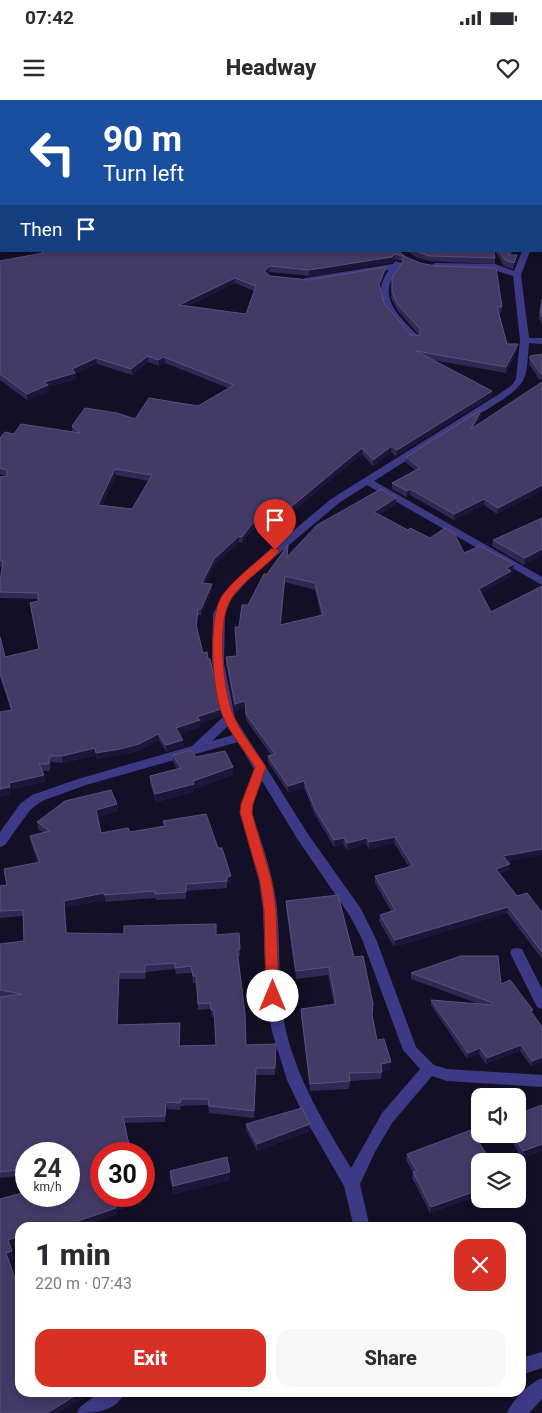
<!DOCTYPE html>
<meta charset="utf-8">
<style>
:root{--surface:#fff;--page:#f7f7f7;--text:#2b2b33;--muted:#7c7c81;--accent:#d93025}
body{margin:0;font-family:Roboto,sans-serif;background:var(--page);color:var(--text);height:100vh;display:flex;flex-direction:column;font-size:19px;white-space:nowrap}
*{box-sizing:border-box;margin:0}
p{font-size:16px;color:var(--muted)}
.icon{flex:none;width:28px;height:28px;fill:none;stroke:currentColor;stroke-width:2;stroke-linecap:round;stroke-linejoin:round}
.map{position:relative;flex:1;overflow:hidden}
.sheet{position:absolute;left:15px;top:1122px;width:511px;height:175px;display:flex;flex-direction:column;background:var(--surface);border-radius:15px;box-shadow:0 2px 8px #0003}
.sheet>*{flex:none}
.guide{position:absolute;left:0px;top:0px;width:542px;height:152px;box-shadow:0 2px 8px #0003;background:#1a4fa0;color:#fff;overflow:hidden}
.buttons{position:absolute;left:471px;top:988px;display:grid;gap:10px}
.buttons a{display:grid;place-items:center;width:55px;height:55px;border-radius:10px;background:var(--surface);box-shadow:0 2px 8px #0003;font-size:25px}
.speed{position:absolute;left:15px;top:1042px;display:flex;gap:10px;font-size:25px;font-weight:700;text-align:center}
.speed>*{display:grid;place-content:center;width:65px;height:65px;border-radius:50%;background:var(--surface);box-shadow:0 2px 8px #0003;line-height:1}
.speed small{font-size:12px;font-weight:400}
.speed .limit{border:8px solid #d22;background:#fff;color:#111}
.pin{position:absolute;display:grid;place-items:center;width:42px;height:42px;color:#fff;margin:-51px -21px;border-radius:50% 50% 50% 0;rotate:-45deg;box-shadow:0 0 5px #0007}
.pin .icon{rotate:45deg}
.me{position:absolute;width:55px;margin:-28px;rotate:0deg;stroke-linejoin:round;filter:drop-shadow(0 0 4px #0008)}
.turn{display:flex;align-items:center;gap:18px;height:105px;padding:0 20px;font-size:22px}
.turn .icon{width:65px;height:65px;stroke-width:2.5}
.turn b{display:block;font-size:35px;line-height:42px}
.then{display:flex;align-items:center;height:48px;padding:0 20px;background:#0003;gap:10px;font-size:19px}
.round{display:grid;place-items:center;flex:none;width:52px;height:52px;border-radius:15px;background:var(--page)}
.headline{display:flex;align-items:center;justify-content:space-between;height:85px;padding:0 20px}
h1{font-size:30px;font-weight:800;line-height:38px}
.button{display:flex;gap:10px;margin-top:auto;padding:10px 20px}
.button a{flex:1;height:58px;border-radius:15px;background:var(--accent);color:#fff;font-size:20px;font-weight:800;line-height:58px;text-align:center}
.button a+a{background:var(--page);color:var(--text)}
.status{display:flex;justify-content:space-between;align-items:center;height:35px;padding:0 25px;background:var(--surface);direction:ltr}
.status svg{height:14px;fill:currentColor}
header{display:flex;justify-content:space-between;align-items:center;height:65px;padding:0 20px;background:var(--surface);font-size:22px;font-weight:800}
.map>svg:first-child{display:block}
</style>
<div class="status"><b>07:42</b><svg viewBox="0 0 49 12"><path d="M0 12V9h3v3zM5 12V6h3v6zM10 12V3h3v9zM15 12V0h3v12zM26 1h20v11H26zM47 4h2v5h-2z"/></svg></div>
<header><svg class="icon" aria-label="menu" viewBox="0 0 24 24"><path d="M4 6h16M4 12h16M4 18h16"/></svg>Headway<svg class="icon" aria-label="heart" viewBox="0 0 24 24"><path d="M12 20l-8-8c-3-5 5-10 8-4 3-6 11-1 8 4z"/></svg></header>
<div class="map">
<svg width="542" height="1313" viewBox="0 0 542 1313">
<rect width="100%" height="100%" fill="#130f26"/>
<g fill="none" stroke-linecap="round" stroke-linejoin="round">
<!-- street -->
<g fill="#3d3a85" fill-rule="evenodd">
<polygon points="542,119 542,125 541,125 541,119"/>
<polygon points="541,148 542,152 538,152 541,151"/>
<path d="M 522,151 L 530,151 L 521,175 L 529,238 L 542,238 L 542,244 L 529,243 C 526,275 530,281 502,300 L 374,381 L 542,477 L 542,485 L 367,385 L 339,403 L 251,477 L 232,498 L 225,514 L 224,563 L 235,618 L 308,734 L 361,809 L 376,839 L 416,947 L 434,965 L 447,969 L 542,975 L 542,987 L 447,981 L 432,976 L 392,1023 L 375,1052 L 360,1084 L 370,1128 L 354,1128 L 344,1086 L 306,1020 L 287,980 L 272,932 L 266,896 L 263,809 L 259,782 L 240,713 L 241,704 L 254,669 L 238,642 L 86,685 L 42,701 L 30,710 L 5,745 L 0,747 L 0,732 L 20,704 L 32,695 L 78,679 L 192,646 L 223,617 L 212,563 L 213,514 L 223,495 L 243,473 L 331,399 L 496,296 L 512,285 L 516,279 L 520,240 L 513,176 L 494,170 L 435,169 L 431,166 L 435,163 L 495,164 L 514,171 ZM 228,626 L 233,635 L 212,641 ZM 262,681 L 298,740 L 350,816 L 362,839 L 403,950 L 420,969 L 382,1013 L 351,1068 C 325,1025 298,981 286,931 C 277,891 281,850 277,809 C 274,776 262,744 252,713 L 253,704 Z"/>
<path d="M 395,161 L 402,163 C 400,170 393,175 390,183 C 383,204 405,222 418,236 L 418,240 L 412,240 C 393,220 368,197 389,170 L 305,184 L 301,181 L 305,178 L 393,164 Z"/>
<polygon points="517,848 522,849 542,889 542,909 537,907 510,853 512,849"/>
<polygon points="542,1252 542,1268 521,1275 521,1258"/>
<path d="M 542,1278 L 542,1299 L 529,1313 L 507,1313 C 512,1301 529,1283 542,1278 Z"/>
<path d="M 100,1292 L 125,1292 C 116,1312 95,1313 77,1313 L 80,1307 Z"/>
</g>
<!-- highway -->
<g stroke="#ff4fa3" stroke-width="15">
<polyline points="419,1 423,0"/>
<polyline points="0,139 1,138"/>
</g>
</g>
<!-- wall -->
<g fill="#312854" fill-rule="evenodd">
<path d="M 41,151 L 398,151 L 406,157 L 502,207 L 501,213 L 499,213 L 507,244 L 517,250 L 506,273 L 433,260 L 492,291 L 491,297 L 396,356 L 391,352 L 373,366 L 362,354 L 280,422 L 267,417 L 251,431 L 242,443 L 239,442 L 214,465 L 205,483 L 212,490 L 201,515 L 198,515 L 197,527 L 203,553 L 221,609 L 221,616 L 200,623 L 200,627 L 179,634 L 184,646 L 166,652 L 159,640 L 139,651 L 121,655 L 97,659 L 96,655 L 63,663 L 51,662 L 50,671 L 42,671 L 44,675 L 45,682 L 11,689 L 11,694 L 0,696 L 0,612 L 11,610 L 0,577 L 0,537 L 5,557 L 39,549 L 30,503 L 38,501 L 38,499 L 0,498 L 0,482 L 2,467 L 0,467 L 0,377 L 7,376 L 0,374 L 0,338 L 14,334 L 72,332 L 72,326 L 135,319 L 198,306 L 228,288 L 165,263 L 159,266 L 148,262 L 132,275 L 97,264 L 75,273 L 76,279 L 48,287 L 49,291 L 27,300 L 0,280 L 0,161 L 41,153 ZM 394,159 L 403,161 L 392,178 L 391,198 L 398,211 L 419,235 L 411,235 L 384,203 L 380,187 L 385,173 L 386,167 L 309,180 L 270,176 L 268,174 L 270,172 L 309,176 L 392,162 ZM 235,183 L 254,191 L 246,214 L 188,206 ZM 116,375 L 149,381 L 132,409 L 101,406 Z"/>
<polygon points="407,151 494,151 495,158 495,164 429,161 416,157"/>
<polygon points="495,151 513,151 511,155 517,155 516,161 513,169 504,166"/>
<polygon points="542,199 542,224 539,219"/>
<polygon points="542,254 542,280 539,279 529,264 530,256"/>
<polygon points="542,282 497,414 484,405 454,420 410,395 406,397 392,389 392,383 415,370 406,363 406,357 482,315 476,326"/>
<path d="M 396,398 L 396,404 L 379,414 L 408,430 L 430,438 L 464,453 L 514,464 L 513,471 L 511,472 L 510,477 L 481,493 L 491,512 L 542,486 L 542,755 L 507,761 L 509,770 L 499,774 L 517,796 L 541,811 L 542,811 L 542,859 L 507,813 L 394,847 L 379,821 L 380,815 L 391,811 L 375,783 L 375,776 L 409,767 L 394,743 L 369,749 L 366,744 L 347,750 L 343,744 L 334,747 L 315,715 L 304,688 L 288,692 L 268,662 L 268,656 L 271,655 L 246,620 L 245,607 L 235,611 L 226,563 L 226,557 L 237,556 L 239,527 L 248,505 L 267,474 L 287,456 ZM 285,482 L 315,490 L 321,515 L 281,525 Z"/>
<polygon points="542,418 524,465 492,446 493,440"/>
<polygon points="173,655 196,657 233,667 233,675 194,689 194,692 156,702 150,683 150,676 177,669 173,662"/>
<path d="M 117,704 L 118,711 L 98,717 L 101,733 L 130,732 L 164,726 L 163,721 L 218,748 L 231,776 L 231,783 L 227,783 L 227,788 L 186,791 L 186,799 L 156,800 L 155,798 L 105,802 L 105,800 L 65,807 L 67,833 L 124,834 L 216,835 L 240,849 L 240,856 L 238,856 L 246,945 L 276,944 L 275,975 L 256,975 L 254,1018 L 209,1013 L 208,1005 L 181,1006 L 180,1010 L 167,1009 L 165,1022 L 124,1023 L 142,1104 L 117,1110 L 117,1114 L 80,1127 L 20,1128 L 10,1146 L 14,1158 L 9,1160 L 19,1254 L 20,1292 L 92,1292 L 58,1313 L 0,1313 L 0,1099 L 75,1078 L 73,1070 L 69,1070 L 69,1054 L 26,1054 L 26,1075 L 0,1078 L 0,897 L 3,897 L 0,896 L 0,844 L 24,841 L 23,816 L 0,818 L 0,786 L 7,785 L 38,763 L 31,743 L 30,736 L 43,732 L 38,729 L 37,722 ZM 175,869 L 176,874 L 192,873 L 193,883 L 197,883 L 198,910 L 211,909 L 212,917 L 214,917 L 216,945 L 180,946 L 180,923 L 118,925 L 120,879 L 145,879 L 146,872 Z"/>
<polygon points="286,801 354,857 372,914 377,940 391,962 391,970 382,971 381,979 350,981 349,989 310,991 301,916 301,909 334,905 328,875 296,879 286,808"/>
<polygon points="411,873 501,884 533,910 532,913 542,927 542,962 531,966 520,951 486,964 479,954 467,959 431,905 431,900 479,904 411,879"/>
<polygon points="542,1005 542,1051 522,1058 507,1034 518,1034"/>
<polygon points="246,1024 310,1024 310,1031 257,1051 246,1030"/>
<polygon points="407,1054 480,1061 480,1099 496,1099 481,1103 478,1096 430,1113 412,1078 413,1072 406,1060"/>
<polygon points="170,1071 230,1072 230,1080 174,1094 170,1079"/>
</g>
<!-- shaded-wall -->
<g fill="#1d163a">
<polygon points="395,154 394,159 392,162 309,176 309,170"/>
<polygon points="517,155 516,161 513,169 514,163"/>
<polygon points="270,166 270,172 264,177 264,171"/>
<polygon points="386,167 385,173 379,190 379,184"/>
<polygon points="235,178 235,183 179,210 179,205"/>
<polygon points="518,244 517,250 506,273 506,267"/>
<polygon points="148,256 148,262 132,275 131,269"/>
<polygon points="164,257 165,263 159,266 158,260"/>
<polygon points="96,258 97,264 75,273 76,279 48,287 49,291 27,300 27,294 44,282"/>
<polygon points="492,291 491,297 396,356 397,350"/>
<polygon points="482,309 482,315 471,335 471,329"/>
<polygon points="392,346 391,352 373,366 373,360"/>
<polygon points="362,348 362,354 280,422 280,416"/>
<polygon points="115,369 116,375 99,412 98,405"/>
<polygon points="542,385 542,391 497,414 498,408"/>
<polygon points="410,389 410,395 406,397 407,391"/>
<polygon points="396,398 396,404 374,418 374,412"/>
<polygon points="484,399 484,405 454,420 454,414"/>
<polygon points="267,411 267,417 251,431 242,443 242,437 251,425"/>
<polygon points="239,436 239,442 214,465 202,489 202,483 214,459"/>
<polygon points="542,449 542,455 524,465 525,458"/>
<polygon points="514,464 513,471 511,472 510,477 478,495 479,489 506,468"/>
<polygon points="285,476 285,482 280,531 280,525"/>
<polygon points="212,484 212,490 201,515 201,509"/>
<polygon points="245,601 245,607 235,611 235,604"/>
<polygon points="221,609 221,616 200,623 200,627 176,635 176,628 197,617"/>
<polygon points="158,634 159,640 139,651 121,655 97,659 96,653"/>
<polygon points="183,640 184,646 166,652 166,645"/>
<polygon points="95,648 96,655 63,663 62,656"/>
<polygon points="50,656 51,662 50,671 49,664"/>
<polygon points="233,667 233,675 194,689 194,692 156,702 155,694"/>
<polygon points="44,675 45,682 11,689 11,694 0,696 0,689 9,683"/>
<polygon points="304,681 304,688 288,692 288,686"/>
<polygon points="117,704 118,711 97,717 96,710"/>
<polygon points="395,737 394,743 369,749 369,742"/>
<polygon points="344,738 343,744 334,747 334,740"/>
<polygon points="367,738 366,744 347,750 347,743"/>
<polygon points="542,749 542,755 502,762 503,756"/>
<polygon points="510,764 509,770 495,775 496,769"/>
<polygon points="231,776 231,783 227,783 227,777"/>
<polygon points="104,793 105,800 65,807 67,839 64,801"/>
<polygon points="508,807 507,813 394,847 395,840"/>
<polygon points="119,872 120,879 118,932 117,925"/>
<polygon points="521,945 520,951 486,964 487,958"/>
<polygon points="480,948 479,954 467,959 468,953"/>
<polygon points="542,957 542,962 531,966 532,961"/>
<polygon points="391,962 391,970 380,971 381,964"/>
<polygon points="166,1002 167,1009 165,1022 165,1016"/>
<polygon points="310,1024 310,1031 257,1051 257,1044"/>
<polygon points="542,1044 542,1051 522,1058 523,1051"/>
<polygon points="230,1072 230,1080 174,1094 173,1086"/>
<polygon points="479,1090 478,1096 430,1113 431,1107"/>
<polygon points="141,1097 142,1104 117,1110 117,1114 79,1127 78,1121 115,1103"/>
<polygon points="482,1099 496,1099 481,1103"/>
<polygon points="20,1136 20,1143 10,1147 8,1140"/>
<polygon points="12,1151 14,1158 8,1160 6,1153"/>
<polygon points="20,1247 20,1253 18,1255 16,1249"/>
<polygon points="81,1292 92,1292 58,1313 47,1313"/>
</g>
<!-- building -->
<g fill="#433a66" stroke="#5a527e" fill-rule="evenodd">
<polygon points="0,0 347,0 348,1 1,1 1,113 0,113"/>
<polygon points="467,0 542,0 542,68 541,69 541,1 461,1"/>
<path d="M 42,151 L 398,151 L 406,157 L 420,163 L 436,166 L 496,168 L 502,207 L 497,207 L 507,244 L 518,244 L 506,267 L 416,251 L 492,291 L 397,350 L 392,346 L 373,360 L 362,348 L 280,416 L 267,411 L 251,425 L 242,437 L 239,436 L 214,459 L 202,483 L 212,484 L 201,509 L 198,509 L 196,525 L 203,553 L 207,552 L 208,559 L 210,559 L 221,609 L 197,617 L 200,620 L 176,628 L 183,640 L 166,645 L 158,634 L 139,644 L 120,649 L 96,653 L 95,648 L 62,656 L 50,656 L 49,664 L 39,664 L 44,675 L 9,683 L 10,687 L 0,689 L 0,612 L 12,610 L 0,573 L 0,537 L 5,557 L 39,549 L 30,503 L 38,501 L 38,493 L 0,492 L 0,482 L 3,461 L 0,460 L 0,377 L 7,376 L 7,370 L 0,368 L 0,338 L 5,332 L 14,334 L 21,324 L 80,333 L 72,326 L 85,308 L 117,313 L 135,319 L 149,298 L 198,306 L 234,285 L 164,257 L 158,260 L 148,256 L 131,269 L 96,258 L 72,269 L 75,273 L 44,282 L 48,285 L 27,294 L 0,274 L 0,165 L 2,164 L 0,161 L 43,153 ZM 395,154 L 403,156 L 403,161 L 392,178 L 392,192 L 398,205 L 420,229 L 420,235 L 411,235 L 384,203 L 379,184 L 386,167 L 309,180 L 270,176 L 264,171 L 270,166 L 309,170 L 392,157 ZM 235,178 L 256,186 L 246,214 L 179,205 ZM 115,369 L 152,375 L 132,409 L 98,405 Z"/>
<polygon points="416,151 494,151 495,158 429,156"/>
<polygon points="499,151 511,151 508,155 517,155 514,163 505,160"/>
<polygon points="542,199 542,217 540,213"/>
<polygon points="542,254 542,274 540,273 530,258 530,256"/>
<polygon points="542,282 542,385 498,408 484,399 454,414 410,389 407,391 392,383 420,368 406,357 482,309 471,329"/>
<path d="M 381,389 L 396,398 L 374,412 L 408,430 L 410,428 L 430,438 L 445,428 L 454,433 L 464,453 L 480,446 L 514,464 L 506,468 L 511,471 L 479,489 L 491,512 L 542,486 L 542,749 L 503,756 L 510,764 L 496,769 L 517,796 L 527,793 L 541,811 L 542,811 L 542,852 L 508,807 L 395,840 L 380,815 L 395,810 L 375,776 L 413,766 L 395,737 L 369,742 L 367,738 L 347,743 L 344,738 L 334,740 L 315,709 L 304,681 L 288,686 L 268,656 L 275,654 L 246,614 L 245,601 L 235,604 L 226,557 L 237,556 L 235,527 L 239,527 L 242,505 L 248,505 L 264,474 L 267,474 L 288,445 L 287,457 L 317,425 ZM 285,476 L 315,483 L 323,515 L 280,525 Z"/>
<polygon points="542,418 542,449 525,458 493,440"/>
<polygon points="191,650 196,657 225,651 233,667 193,681 194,684 155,694 150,676 181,668 173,655"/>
<path d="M 111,690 L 117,704 L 96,710 L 101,733 L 128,728 L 130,732 L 165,726 L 163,721 L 206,714 L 218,748 L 222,748 L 231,776 L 227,777 L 227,781 L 186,784 L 186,792 L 155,794 L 155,791 L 104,795 L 104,793 L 64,801 L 66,833 L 124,834 L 124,826 L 216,824 L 216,835 L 239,833 L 240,849 L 237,850 L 245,913 L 246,945 L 276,944 L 275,968 L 256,968 L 254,1011 L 209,1006 L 208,999 L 181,999 L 180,1003 L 166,1002 L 165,1016 L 123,1017 L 131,1054 L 101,1054 L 101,1096 L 141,1096 L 141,1097 L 115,1103 L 116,1108 L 78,1121 L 80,1128 L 20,1128 L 20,1136 L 8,1140 L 12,1151 L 6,1153 L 20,1192 L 20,1247 L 16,1249 L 20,1256 L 20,1292 L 81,1292 L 47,1313 L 0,1313 L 0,1099 L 26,1092 L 26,1096 L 69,1096 L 69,1080 L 75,1078 L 72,1063 L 69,1064 L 69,1054 L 26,1054 L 26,1069 L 0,1072 L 0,897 L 22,894 L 0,890 L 0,844 L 24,841 L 23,810 L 0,811 L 0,786 L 7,785 L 4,769 L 40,762 L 30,736 L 50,731 L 37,722 L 65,701 ZM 175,863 L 175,868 L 191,866 L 193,876 L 196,876 L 198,904 L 210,903 L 211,910 L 214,910 L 216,945 L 179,946 L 180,923 L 117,925 L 119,872 L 145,872 L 145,865 Z"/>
<polygon points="338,795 354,857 363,856 373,904 372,914 377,940 384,939 391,962 381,964 382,972 349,973 350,981 310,984 301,909 336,904 329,867 296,871 286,801"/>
<polygon points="461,856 498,856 501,884 510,880 533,910 530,910 542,927 542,957 532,961 521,945 487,958 480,948 468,953 431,900 492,905 493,903 411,873"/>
<polygon points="542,1005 542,1044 523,1051 512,1034 518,1034 518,1014"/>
<polygon points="302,1008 310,1024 257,1044 246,1024"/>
<polygon points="471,1030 491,1061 480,1061 480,1093 479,1090 431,1107 413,1072 417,1071 407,1054"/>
<polygon points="227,1057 230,1072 173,1086 170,1071"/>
</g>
<!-- route -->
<path fill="#d93025" stroke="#8d1f18" d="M 272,448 L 280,450 C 266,468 243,480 231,499 C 216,521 223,595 235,619 C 243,636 256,651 266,667 L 253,704 L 252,713 L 272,782 L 276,810 L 279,896 L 273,901 L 266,896 L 264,810 L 260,782 L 240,713 L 241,704 L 255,667 C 245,651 232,636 224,619 C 212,595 207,518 222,496 C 233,480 257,462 272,448 Z"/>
</svg>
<div class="buttons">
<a><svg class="icon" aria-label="sound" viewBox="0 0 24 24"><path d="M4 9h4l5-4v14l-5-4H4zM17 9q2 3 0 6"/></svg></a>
<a><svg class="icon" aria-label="layers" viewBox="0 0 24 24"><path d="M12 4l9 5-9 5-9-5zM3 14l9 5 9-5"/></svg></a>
</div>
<div class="speed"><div>24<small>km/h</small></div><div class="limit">30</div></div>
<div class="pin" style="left:275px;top:450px;background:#d93025"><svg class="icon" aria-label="arrive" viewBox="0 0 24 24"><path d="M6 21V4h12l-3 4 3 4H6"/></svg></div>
<svg class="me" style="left:273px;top:896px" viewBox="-20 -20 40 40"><circle r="19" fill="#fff"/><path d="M0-13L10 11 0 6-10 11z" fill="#d93025"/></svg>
<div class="guide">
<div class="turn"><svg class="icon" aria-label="left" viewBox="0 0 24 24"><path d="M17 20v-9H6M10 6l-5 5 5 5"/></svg><div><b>90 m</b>Turn left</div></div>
<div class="then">Then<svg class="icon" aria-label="arrive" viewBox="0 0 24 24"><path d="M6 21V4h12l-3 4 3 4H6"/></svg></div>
</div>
<section class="sheet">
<div class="headline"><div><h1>1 min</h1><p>220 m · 07:43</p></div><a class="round" style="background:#d93025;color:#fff"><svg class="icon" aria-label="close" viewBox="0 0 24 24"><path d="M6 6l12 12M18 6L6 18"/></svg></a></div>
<div class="button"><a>Exit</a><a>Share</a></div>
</section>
</div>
